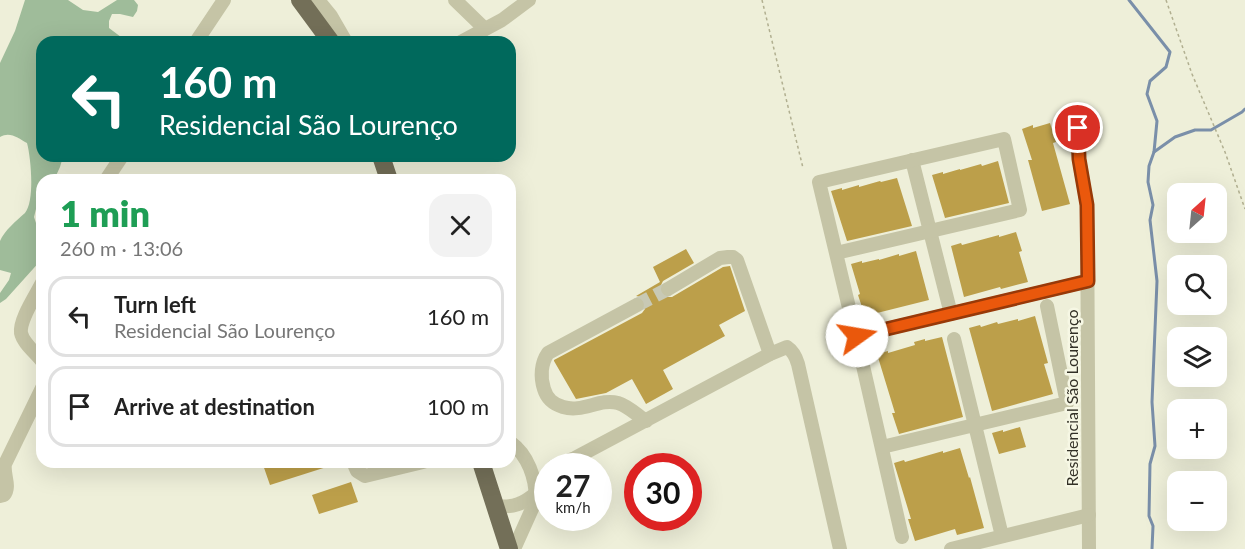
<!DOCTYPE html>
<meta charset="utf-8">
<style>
:root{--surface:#fff;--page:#f2f2f2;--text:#222;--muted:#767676;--line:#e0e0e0}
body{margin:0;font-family:Lato,sans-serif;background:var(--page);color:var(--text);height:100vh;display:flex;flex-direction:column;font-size:22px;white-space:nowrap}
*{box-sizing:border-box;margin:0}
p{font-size:20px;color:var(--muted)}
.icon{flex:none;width:33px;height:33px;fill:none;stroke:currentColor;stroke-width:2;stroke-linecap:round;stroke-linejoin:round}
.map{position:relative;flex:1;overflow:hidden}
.drawer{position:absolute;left:36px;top:174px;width:480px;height:294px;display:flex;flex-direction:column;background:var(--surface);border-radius:18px;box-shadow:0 6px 24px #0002}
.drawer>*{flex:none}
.hud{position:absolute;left:36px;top:36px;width:480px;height:126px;border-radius:18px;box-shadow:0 6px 24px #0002;background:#00695c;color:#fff;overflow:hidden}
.needle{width:39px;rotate:27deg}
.buttons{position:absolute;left:1167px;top:183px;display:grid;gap:12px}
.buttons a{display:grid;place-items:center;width:60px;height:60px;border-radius:12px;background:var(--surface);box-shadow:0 6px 24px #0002;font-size:30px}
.speed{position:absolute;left:534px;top:453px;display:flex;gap:12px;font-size:30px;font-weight:700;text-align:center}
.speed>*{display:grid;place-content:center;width:78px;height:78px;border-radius:50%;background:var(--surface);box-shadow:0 6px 24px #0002;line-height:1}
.speed small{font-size:15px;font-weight:400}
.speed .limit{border:9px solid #d22;background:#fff;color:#111}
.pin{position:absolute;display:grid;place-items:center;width:51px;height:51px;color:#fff;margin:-26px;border:3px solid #fff;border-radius:50%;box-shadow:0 2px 6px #0007}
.me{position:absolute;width:66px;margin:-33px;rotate:77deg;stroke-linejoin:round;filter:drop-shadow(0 0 4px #0008)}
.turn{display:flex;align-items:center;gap:21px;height:126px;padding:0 24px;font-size:27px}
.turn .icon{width:78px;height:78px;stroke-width:2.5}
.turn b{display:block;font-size:42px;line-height:51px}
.round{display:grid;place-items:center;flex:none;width:63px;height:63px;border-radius:18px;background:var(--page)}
.summary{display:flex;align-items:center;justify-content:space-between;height:102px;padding:0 24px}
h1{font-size:36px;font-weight:800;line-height:45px;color:#1e9e55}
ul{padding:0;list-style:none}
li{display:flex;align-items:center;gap:18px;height:81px;margin:0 12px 9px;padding:0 12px;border:3px solid var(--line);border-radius:18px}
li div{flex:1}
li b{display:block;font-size:22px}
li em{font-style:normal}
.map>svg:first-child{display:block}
</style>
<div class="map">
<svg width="1245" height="549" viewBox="0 0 1245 549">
<rect width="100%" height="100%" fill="#eeefd9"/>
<!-- green -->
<path fill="#9fbc9a" d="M 25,0 L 68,0 L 83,10 L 98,12 L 117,0 L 134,0 L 138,5 L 137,11 L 133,17 L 120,14 L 112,14 L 109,21 L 109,28 L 121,37 L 119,42 L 42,42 L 42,156 L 61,156 L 62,160 L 60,167 L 54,180 L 42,180 L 42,198 L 36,209 L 34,217 L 36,223 L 42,232 L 42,259 L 6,299 L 0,303 L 0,293 L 9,280 L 11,273 L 0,270 C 0,262 0,247 0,241 C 4,231 17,220 25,213 C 35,201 31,158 27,143 C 18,138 10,131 0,137 L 0,63 L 15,31 Z"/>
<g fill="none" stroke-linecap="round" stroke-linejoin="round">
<!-- stream -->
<g stroke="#7a8fa9" stroke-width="3">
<polyline points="1129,0 1170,52 1166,67 1150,81 1147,94 1157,121 1154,152 1149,166 1148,182 1153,205 1150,220 1157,281 1152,402 1155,446 1150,464 1149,516 1153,526 1152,549"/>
<polyline points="1154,152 1175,137 1195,130 1211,130 1242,112 1245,109"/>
</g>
</g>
<!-- building -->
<g fill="#bc9f4a">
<polygon points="1050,123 1056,142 1053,143 1070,204 1042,211 1028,160 1032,160 1022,129 1033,125 1033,128"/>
<polygon points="998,161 1009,203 945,218 932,175 943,172 943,174 960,169 960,170 981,164 982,166"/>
<polygon points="897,178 912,226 847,241 831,191 842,188 842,190 859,185 859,187 880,181 881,182"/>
<polygon points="1016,232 1022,251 1019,252 1028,282 1001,289 1000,287 964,297 951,246 961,243 962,245 999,235 999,237"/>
<polygon points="686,249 694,263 663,281 659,289 661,294 664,297 672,297 723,267 730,266 745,311 719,325 725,336 663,370 673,389 646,404 632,379 606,393 576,399 554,361 554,360 642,313 645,309 645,301 641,297 636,296 660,282 653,267"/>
<polygon points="916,251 929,300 865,316 858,295 860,294 851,264 862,261 862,263 879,259 879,260 899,254 899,256"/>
<polygon points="1035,316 1048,363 1044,364 1053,394 992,411 969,328 980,325 981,327 997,322 998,324 1018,319 1018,321"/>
<polygon points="942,337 963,417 899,434 892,413 895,413 877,354 888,351 888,353 915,345 914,342 925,339 925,341"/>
<polygon points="1020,427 1026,447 999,454 992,433 1003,430 1003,432"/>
<polygon points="960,448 969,478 970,477 984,528 957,535 955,529 915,541 908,519 911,519 894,463 904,460 905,462 943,451 943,453"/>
<polygon points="262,462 336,462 336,464 270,485"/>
<polygon points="351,482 358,502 319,514 312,495"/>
</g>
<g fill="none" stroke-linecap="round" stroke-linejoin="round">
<!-- minor-tunnel -->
<polyline stroke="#c8c9b5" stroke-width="14" stroke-dasharray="14 7" stroke-linecap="butt" points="637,305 668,289"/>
<!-- path -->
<g stroke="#b1af90" stroke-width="1.5" stroke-dasharray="3 3" stroke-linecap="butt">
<polyline points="762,0 803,168"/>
<polyline points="1166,0 1192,74 1225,152 1245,209"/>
</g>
<!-- minor -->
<g stroke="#c5c4a6" stroke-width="14">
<polyline points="318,0 331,16 346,42"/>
<polyline points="455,0 485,29"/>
<polyline points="196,42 224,0"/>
<polyline points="461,42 502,20 529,0"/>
<polyline points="1078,128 1079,159 1087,205 1089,549"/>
<polyline points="912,160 951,314"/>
<polyline points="106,180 122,156"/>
<polyline points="836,253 1020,210 1004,139 819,182 851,316"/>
<path d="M 42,283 C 36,295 19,320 21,333 C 23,343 36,353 42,361"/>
<polyline points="668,289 720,258 728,257 733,257 737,260 770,354"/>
<path d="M 637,305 L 548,353 C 541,363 540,377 544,389 C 547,399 553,404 563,407 C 583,413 599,398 618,403 C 628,406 637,415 646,421"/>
<polyline points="857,336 1088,281"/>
<polyline points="954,339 1002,536"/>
<polyline points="861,357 902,537"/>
<path d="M 510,442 C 528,455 536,478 536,500 L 514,549"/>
<polyline points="882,447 1067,403 1047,306"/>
<polyline points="353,462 357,471 365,476 423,462"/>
<path d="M 554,466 L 575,458 L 770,354 L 787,347 C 793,351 796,357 798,364 L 840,549"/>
<path d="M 0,496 L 4,495 C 11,486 3,475 5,464 L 42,388"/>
<path d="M 495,506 C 513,508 523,504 536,493"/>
<polyline points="951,549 1089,515"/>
</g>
<!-- major -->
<g stroke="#736f58" stroke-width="18">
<polyline points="300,0 331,42"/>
<polyline points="381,156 389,180"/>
<polyline points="481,462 509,549"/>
</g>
</g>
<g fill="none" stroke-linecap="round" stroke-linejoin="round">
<!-- route casing -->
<g stroke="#983908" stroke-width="15">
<polyline id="route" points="857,336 1088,281 1087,205 1079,159 1078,128"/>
</g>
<!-- route -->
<use href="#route" stroke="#ea580c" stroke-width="10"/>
</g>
<g text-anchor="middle" stroke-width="5" stroke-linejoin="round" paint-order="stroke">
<!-- street labels -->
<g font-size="16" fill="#323026" stroke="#f6f7e4">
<text transform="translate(1072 398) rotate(-90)" y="6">Residencial São Lourenço</text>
</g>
</g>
</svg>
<div class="buttons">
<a><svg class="needle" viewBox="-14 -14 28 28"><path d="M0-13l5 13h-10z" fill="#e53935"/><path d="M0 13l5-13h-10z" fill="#767676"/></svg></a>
<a><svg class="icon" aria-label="search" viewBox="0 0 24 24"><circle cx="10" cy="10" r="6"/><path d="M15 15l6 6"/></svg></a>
<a><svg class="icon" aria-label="layers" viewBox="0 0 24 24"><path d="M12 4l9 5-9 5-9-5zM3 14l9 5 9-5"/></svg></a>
<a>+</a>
<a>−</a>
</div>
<div class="speed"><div>27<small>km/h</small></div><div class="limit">30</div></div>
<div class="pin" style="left:1078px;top:128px;background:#d93025"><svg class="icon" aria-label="arrive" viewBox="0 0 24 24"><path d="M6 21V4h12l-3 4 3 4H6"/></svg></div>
<svg class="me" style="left:857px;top:336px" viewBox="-20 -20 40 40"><circle r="19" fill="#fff"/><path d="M0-13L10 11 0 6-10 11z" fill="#ea580c"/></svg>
<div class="hud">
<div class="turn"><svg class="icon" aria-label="left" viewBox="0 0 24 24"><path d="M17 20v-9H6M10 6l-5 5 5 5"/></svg><div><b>160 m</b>Residencial São Lourenço</div></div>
</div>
<section class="drawer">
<div class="summary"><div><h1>1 min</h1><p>260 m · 13:06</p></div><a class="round"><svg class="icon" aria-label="close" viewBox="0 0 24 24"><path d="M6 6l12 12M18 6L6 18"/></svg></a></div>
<ul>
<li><svg class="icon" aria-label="left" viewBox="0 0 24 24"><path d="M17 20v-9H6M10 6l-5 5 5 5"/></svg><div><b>Turn left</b><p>Residencial São Lourenço</p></div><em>160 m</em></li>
<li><svg class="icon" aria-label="arrive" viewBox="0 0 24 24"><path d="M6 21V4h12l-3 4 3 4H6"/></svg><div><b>Arrive at destination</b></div><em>100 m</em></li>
</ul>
</section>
</div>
